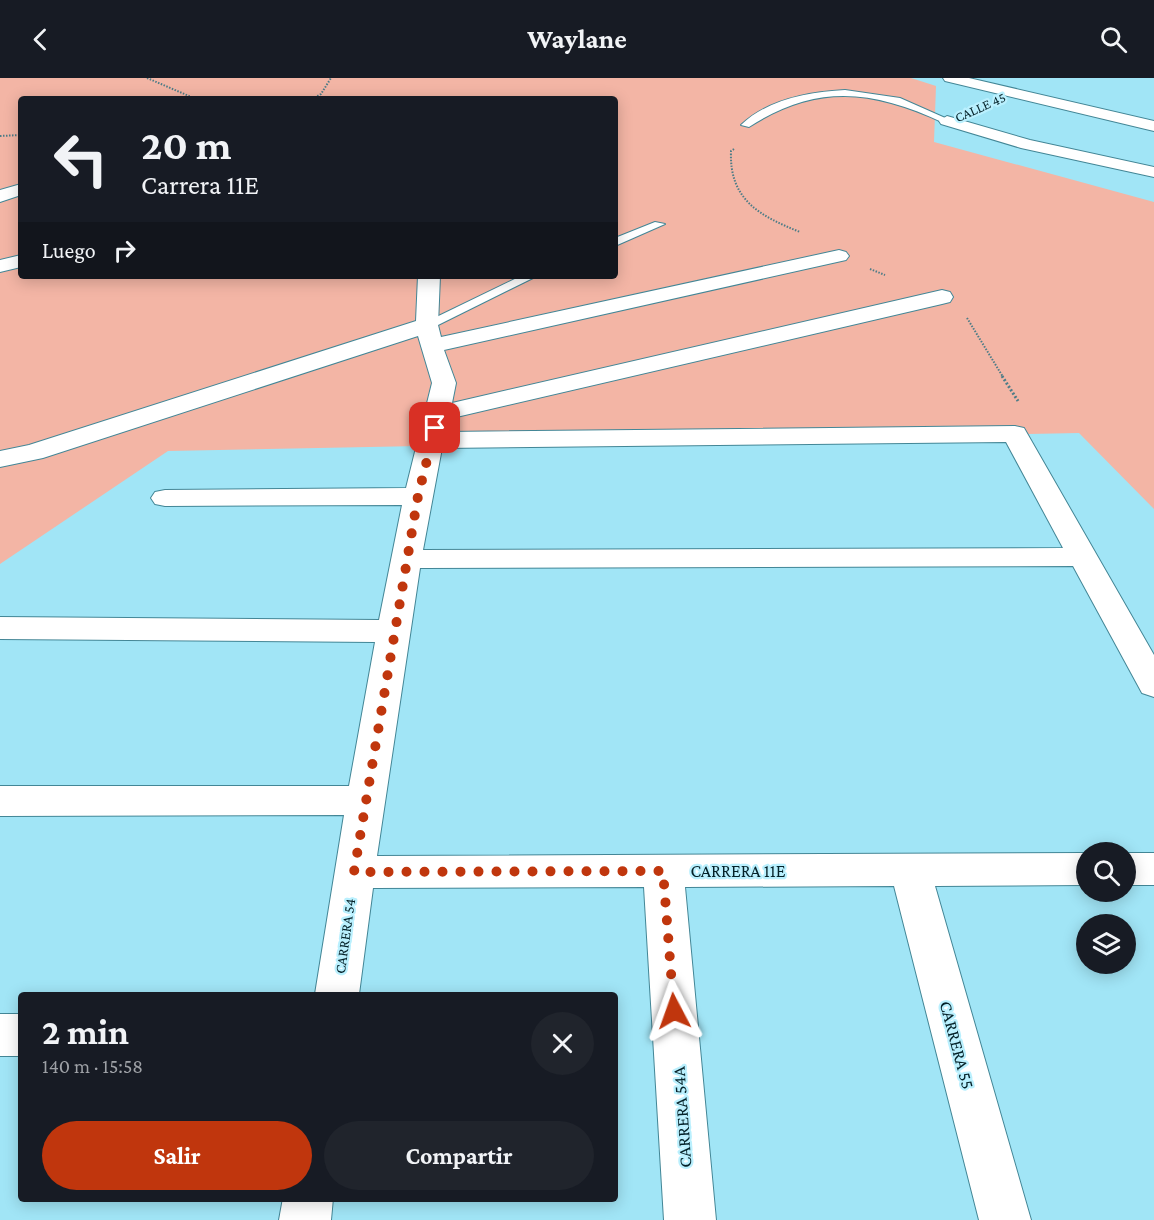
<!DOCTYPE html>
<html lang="es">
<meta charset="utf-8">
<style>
:root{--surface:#171b24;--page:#20242c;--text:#f1f3f6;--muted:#9ea1a6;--accent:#c0360d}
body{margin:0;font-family:"Crimson Pro",serif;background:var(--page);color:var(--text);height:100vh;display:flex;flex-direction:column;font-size:22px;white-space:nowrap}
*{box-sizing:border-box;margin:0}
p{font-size:20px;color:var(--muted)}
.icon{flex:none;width:33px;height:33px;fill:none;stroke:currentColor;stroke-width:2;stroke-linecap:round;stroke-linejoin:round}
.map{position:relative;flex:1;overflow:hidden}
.details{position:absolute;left:18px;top:914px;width:600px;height:210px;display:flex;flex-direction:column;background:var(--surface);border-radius:6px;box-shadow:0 3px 15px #0003}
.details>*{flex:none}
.guide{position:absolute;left:18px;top:18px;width:600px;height:183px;border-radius:6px;box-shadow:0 3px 15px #0003;background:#171b24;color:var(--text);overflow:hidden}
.fabs{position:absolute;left:1076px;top:764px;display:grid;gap:12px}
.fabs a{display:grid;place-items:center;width:60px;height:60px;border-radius:50%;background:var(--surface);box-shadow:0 3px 15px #0003;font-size:30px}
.pin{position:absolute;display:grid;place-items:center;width:51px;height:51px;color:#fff;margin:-26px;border-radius:12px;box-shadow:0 3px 9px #0006}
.me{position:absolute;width:66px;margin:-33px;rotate:356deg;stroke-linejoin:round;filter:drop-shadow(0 0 4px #0008)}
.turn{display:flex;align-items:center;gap:21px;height:126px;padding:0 24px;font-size:27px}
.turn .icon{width:78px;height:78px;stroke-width:2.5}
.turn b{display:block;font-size:42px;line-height:51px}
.then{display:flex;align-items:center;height:57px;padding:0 24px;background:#0003;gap:12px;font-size:22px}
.round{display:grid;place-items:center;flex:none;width:63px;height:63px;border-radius:32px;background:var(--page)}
.headline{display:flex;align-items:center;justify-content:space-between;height:102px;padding:0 24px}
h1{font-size:36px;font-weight:700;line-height:45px}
.cta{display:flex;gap:12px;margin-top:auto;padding:12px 24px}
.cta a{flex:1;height:69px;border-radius:36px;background:var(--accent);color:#fff;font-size:24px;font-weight:700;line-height:69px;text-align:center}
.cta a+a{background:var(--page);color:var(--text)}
header{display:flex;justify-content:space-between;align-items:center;height:78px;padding:0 24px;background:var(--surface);font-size:27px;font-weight:700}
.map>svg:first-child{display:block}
</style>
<header><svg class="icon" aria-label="back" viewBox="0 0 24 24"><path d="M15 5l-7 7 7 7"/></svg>Waylane<svg class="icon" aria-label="search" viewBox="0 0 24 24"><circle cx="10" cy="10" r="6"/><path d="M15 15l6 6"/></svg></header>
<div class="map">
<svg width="1154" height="1142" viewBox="0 0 1154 1142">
<rect width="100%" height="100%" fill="#a1e5f6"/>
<!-- green -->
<path fill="#f3b5a5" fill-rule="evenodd" d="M 0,0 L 911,0 L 936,8 L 934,64 L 1154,124 L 1154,431 L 1079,355 L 168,373 L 0,486 ZM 21,21 L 615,21 L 615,198 L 21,198 Z"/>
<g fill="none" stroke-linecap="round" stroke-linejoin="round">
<!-- lane casing -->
<g stroke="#438696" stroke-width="2">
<g id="lane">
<path d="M 845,12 L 900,20 L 952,43 L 944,45 C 873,12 817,5 749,49 L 741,47 C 768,21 809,14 845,12 Z"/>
<polygon points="655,144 665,146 615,168 615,160"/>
<polygon points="521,198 537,198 432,250 422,250 420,247"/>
</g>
</g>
<!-- street casing -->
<g stroke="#438696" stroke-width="2">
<g id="street">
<polygon points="943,0 969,0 1154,43 1154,53 945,3"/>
<polygon points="947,38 1030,62 1154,89 1154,99 1021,70 941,46 939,43"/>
<polygon points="21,106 21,117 0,124 0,112"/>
<path d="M 839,172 L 846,174 L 849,178 L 846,182 L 444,272 L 456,305 L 452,325 L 942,212 L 950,214 L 953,219 L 950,224 L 942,226 L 448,341 L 446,354 L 1015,348 L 1024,350 L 1154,577 L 1154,619 L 1142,615 L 1073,488 L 420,490 L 377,778 L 1086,775 L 1086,807 L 935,808 L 1031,1142 L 979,1142 L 894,808 L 685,809 L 716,1142 L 664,1142 L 644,809 L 373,810 L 359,916 L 315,916 L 344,737 L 0,738 L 0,708 L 349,708 L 375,564 L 0,561 L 0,539 L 379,542 L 402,427 L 165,428 L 155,426 L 151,420 L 155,414 L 165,412 L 406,410 L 432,305 L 418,258 L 43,380 L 0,389 L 0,373 L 29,367 L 416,243 L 418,198 L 440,198 L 438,247 L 441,259 ZM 1006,364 L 1063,470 L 423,472 L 442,370 Z"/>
<polygon points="21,177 21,189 0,194 0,182"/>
<rect x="1125" y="775" width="29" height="32"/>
<rect x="0" y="936" width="21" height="42"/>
<polygon points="283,1120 333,1120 331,1142 279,1142"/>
</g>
</g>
<!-- path-far1 -->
<g stroke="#4d7c87" stroke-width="2" stroke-dasharray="1.5 1.5" stroke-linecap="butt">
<polyline points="147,0 196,21"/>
<polyline points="312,21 321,16 331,0"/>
<polyline points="0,58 21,57"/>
<path d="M 734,71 L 731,73 C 729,122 760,138 800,154"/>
<polyline points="870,191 885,197"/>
<polyline points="967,240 1003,299"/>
</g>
<!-- path -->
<polyline stroke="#4d7c87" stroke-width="3" stroke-dasharray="2 2" stroke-linecap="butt" points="1002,298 1018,323"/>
<!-- lane -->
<use href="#lane" fill="#fff" fill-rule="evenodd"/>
<!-- street -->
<use href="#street" fill="#fff" fill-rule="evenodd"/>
</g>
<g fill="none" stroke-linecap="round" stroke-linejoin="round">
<!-- route -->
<polyline stroke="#c0360d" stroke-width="10" stroke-dasharray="0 18" points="435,350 418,418 354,794 663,793 674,933"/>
</g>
<g text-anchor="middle" stroke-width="4.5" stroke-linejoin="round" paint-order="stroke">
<!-- far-street labels -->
<g font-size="14" fill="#052229" stroke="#baf0fe">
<text transform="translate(980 29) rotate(-24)" y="5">CALLE 45</text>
</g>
<!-- street labels -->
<g font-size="15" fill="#052229" stroke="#baf0fe">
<text transform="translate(345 858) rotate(-82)" y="5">CARRERA 54</text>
</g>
<!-- near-street labels -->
<g font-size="18" fill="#052229" stroke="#baf0fe">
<text x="738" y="799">CARRERA 11E</text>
<text transform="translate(957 967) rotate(75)" y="6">CARRERA 55</text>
<text transform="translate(682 1039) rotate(-94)" y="6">CARRERA 54A</text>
</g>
</g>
</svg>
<div class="fabs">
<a><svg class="icon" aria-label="search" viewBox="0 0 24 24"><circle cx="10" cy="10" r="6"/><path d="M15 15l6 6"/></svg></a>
<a><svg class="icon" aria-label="layers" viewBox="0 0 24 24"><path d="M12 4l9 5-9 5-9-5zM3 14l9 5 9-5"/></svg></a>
</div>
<div class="pin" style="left:435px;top:350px;background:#d93025"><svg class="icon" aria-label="arrive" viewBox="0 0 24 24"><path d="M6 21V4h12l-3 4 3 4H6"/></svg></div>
<svg class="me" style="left:674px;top:933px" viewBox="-20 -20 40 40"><path d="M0-17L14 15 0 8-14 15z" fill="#c0360d" stroke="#fff" stroke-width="4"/></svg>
<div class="guide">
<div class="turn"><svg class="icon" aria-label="left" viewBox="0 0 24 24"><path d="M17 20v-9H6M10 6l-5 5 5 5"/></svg><div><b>20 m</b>Carrera 11E</div></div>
<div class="then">Luego<svg class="icon" aria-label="right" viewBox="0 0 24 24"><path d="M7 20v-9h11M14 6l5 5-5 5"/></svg></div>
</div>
<section class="details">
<div class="headline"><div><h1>2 min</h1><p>140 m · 15:58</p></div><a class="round"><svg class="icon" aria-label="close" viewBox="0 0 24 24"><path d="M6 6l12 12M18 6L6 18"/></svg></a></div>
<div class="cta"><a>Salir</a><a>Compartir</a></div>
</section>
</div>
